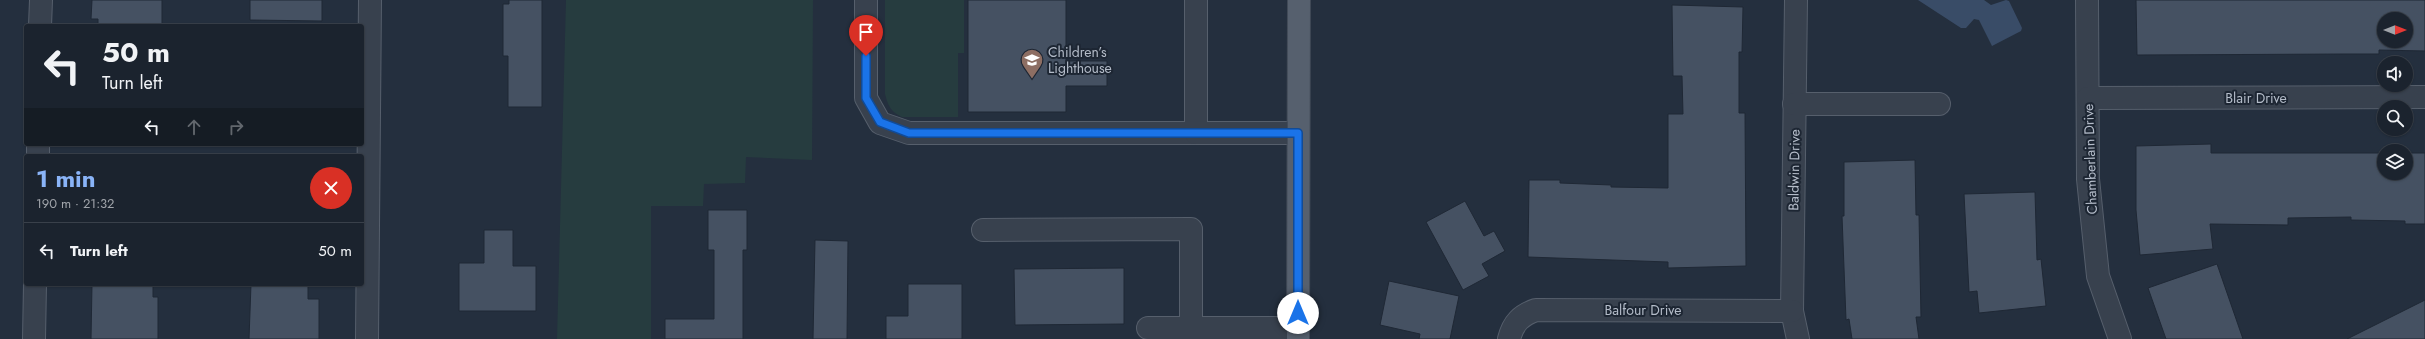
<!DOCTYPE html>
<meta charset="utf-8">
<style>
:root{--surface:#1b232e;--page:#282f3a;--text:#f1f3f6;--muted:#a0a4aa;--line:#39404a;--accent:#8ab4f8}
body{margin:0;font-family:Jost,sans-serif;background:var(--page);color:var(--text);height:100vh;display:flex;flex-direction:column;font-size:15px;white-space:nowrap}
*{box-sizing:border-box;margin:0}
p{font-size:13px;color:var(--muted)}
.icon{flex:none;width:22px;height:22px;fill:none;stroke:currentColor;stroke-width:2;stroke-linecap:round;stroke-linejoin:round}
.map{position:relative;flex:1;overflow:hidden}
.side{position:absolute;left:24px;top:154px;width:340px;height:132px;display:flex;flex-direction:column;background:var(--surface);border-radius:4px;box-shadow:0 1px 3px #0004,0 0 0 1px var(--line)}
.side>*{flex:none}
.top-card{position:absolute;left:24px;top:24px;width:340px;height:122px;border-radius:4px;box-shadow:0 1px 3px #0004,0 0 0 1px var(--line);background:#1b232e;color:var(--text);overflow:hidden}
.needle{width:26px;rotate:90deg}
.buttons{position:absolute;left:2377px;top:12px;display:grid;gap:8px}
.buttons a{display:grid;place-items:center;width:36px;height:36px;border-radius:50%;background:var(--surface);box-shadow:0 1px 3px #0004,0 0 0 1px var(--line);font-size:20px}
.pin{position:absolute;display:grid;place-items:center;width:34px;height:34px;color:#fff;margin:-41px -17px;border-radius:50% 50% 50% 0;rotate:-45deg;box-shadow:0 0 4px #0007}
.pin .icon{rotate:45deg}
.me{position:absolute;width:44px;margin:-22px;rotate:0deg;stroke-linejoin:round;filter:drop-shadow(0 0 3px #0008)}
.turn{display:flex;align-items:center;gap:14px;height:84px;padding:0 12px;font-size:18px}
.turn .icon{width:52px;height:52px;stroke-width:2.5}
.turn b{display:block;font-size:28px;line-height:34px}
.lanes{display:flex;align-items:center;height:38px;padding:0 12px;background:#0003;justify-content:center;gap:20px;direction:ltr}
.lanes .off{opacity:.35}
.round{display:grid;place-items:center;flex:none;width:42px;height:42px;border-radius:21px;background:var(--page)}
.overview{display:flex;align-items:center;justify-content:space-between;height:68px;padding:0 12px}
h1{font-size:24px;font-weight:700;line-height:30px;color:var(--accent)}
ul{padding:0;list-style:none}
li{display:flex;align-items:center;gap:12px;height:56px;padding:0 12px;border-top:1px solid var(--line)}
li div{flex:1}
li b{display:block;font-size:15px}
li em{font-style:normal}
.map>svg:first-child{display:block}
</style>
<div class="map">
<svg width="2425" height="339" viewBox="0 0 2425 339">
<rect width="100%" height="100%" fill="#242f3e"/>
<!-- green -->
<g fill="#263c3f">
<polygon points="566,0 813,0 812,160 746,157 745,183 704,184 703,206 651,206 651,339 557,339"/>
<path d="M 885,0 L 964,0 L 964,53 L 958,53 L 958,117 L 902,117 C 891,112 888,106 885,94 Z"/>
</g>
<!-- water -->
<polygon fill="#394c67" points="1918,0 1984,0 1991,5 2006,0 2009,1 2022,28 2021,31 1992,46 1979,20 1974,19 1966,28 1961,28"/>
<!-- building -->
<g fill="#455162" stroke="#1f2835" fill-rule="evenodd">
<polygon points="92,0 162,0 162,26 98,26 98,19 91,19"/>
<polygon points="250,0 322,0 322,21 250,20"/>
<polygon points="509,0 542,0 542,107 508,107 508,56 503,56 503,4 509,4"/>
<polygon points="968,0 1066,0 1066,61 1107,61 1107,86 1066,86 1066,112 968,112"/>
<path d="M 2136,0 L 2425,0 L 2425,51 L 2379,50 L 2379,54 L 2344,54 L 2137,55 ZM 2384,19 L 2406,19 L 2406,41 L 2384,41 Z"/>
<polygon points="1672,5 1743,7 1742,52 1739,52 1739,113 1745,113 1746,266 1668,268 1668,262 1528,257 1529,180 1560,180 1560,183 1611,185 1611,187 1668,188 1668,114 1683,114 1682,76 1673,76"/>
<polygon points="2211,144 2211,153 2384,153 2384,173 2406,173 2406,153 2425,153 2425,224 2405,224 2405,221 2351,220 2351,217 2288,218 2288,225 2210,224 2213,249 2140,255 2136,210 2136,146"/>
<polygon points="1915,160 1916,215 1919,215 1921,317 1916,317 1919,339 1852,339 1849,319 1846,320 1842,216 1844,216 1844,162"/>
<polygon points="2035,192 2037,260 2041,259 2046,306 1979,313 1977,291 1969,292 1964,194"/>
<polygon points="1465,201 1484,236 1494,231 1505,251 1482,264 1489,276 1463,290 1426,222"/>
<polygon points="708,210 747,210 747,250 743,250 743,339 665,339 665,319 714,319 714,250 708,250"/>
<polygon points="484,230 513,230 513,266 536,266 536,311 459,311 459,263 484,263"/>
<polygon points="815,240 848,241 847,339 813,339"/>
<polygon points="2217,264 2243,339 2166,339 2148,288"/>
<polygon points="1124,268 1124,324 1015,325 1014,269"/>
<polygon points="1389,281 1459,296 1450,339 1419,339 1420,334 1380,325"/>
<polygon points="92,284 153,284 153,297 158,297 158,339 91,339"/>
<polygon points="251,284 308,284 308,299 319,299 319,339 249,339"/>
<polygon points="908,284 962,284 962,339 886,339 886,316 908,316"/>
<polygon points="2425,300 2425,339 2347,339"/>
</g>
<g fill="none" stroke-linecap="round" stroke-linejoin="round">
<!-- minor casing -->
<g stroke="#565f6c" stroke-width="24">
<g id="minor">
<polyline points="866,0 866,98 880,123 909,133 1196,133"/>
<polyline points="1196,0 1196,133 1298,133"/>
<polyline points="1796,0 1792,311 1798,339"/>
<polyline points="2087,0 2088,179 2098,276 2120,339"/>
<polyline points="40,26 41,0"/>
<polyline points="2088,98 2425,97"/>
<polyline points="1794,104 1939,104"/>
<polyline points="38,156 38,144"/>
<polyline points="983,230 1191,229 1191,328"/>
<polyline points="1148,328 1298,328"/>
<polyline points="34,339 35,284"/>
<polyline points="367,339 370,0"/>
<path d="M 1509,339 C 1513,323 1521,315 1536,310 L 1792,311"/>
</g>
</g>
<!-- major casing -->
<g stroke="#414a57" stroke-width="24">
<polyline id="major" points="1298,339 1299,0"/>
</g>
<!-- minor -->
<use href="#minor" stroke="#38414e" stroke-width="22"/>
<!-- major -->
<use href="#major" stroke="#56606e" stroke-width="22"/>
</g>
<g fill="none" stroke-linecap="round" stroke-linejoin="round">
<!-- route casing -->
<g stroke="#114b97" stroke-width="10">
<polyline id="route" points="866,56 866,98 880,122 909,133 1298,133 1298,313"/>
</g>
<!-- route -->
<use href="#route" stroke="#1a73e8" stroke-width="7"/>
</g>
<!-- icons -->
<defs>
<g id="school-pin" transform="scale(1.15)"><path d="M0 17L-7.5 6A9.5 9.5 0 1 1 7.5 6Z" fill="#8d6e63" stroke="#1d2633"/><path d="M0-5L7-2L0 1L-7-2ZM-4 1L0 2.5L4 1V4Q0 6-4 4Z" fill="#fff"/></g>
</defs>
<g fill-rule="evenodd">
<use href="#school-pin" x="1032" y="60"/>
</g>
<g text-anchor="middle" stroke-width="4" stroke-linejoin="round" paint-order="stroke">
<!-- poi labels -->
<g font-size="14" fill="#b4bcc9" stroke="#1d2633" text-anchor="start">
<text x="1048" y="57">Children’s<tspan x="1048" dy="16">Lighthouse</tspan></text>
</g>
<!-- street labels -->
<g font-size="14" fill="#b4bcc9" stroke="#1d2633">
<text x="2256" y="103">Blair Drive</text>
<text transform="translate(2090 159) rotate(-92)" y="5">Chamberlain Drive</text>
<text transform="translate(1794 170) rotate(-89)" y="5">Baldwin Drive</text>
<text x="1643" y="315">Balfour Drive</text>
</g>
</g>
</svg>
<div class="buttons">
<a><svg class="needle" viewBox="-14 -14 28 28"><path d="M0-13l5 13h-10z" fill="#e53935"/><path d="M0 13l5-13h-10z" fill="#a0a4aa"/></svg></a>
<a><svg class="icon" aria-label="sound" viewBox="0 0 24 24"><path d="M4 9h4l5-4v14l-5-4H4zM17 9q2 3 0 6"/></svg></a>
<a><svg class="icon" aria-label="search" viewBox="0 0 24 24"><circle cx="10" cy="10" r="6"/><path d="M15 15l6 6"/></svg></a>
<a><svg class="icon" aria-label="layers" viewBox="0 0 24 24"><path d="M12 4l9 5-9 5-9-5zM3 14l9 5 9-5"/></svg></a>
</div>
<div class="pin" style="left:866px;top:56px;background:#d93025"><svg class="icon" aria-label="arrive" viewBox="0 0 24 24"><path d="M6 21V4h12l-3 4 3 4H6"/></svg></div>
<svg class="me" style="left:1298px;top:313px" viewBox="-20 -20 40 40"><circle r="19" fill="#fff"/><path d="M0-13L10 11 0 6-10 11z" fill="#1a73e8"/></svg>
<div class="top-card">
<div class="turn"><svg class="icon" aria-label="left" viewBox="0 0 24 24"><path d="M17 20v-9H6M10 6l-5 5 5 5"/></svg><div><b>50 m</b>Turn left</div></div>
<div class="lanes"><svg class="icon" aria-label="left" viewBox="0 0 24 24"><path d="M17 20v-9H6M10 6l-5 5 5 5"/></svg><svg class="icon off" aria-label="ahead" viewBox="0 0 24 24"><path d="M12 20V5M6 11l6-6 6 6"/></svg><svg class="icon off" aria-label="right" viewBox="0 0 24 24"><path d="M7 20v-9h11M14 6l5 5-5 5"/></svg></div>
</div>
<section class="side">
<div class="overview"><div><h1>1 min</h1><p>190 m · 21:32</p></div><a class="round" style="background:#d93025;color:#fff"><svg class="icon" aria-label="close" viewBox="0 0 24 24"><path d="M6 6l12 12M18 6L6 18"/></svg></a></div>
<ul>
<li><svg class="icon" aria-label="left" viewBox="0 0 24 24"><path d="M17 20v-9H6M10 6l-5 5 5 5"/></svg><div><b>Turn left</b></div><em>50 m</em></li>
</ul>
</section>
</div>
